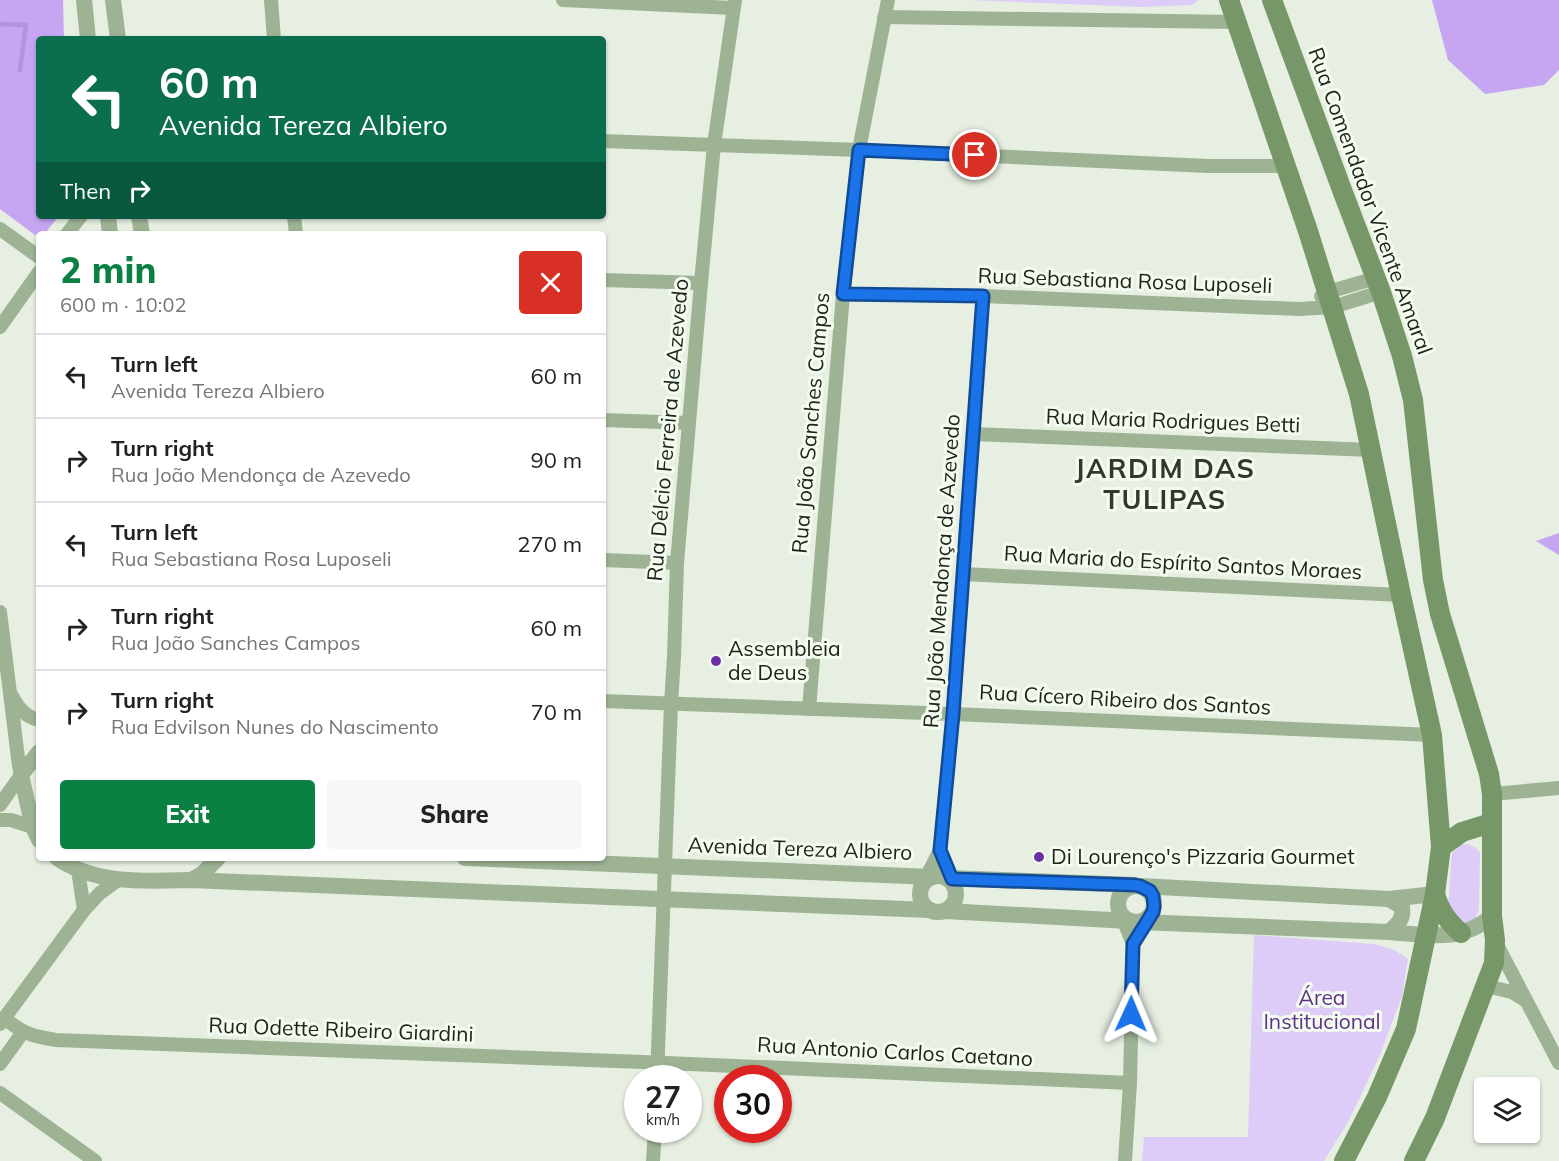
<!DOCTYPE html>
<meta charset="utf-8">
<style>
:root{--surface:#fff;--page:#f6f6f6;--text:#222;--muted:#767676;--line:#e0e0e0;--accent:#0b8043}
body{margin:0;font-family:Mulish,sans-serif;background:var(--page);color:var(--text);height:100vh;display:flex;flex-direction:column;font-size:22px;white-space:nowrap}
*{box-sizing:border-box;margin:0}
p{font-size:20px;color:var(--muted)}
.icon{flex:none;width:33px;height:33px;fill:none;stroke:currentColor;stroke-width:2;stroke-linecap:round;stroke-linejoin:round}
.map{position:relative;flex:1;overflow:hidden}
.details{position:absolute;left:36px;top:231px;width:570px;height:630px;display:flex;flex-direction:column;background:var(--surface);border-radius:6px;box-shadow:0 2px 4px #0004}
.details>*{flex:none}
.banner{position:absolute;left:36px;top:36px;width:570px;height:183px;border-radius:6px;box-shadow:0 2px 4px #0004;background:#0b6e4f;color:#fff;overflow:hidden}
.buttons{position:absolute;left:1474px;top:1077px;display:grid;gap:12px}
.buttons a{display:grid;place-items:center;width:66px;height:66px;border-radius:6px;background:var(--surface);box-shadow:0 2px 4px #0004;font-size:30px}
.speed{position:absolute;left:624px;top:1065px;display:flex;gap:12px;font-size:30px;font-weight:700;text-align:center}
.speed>*{display:grid;place-content:center;width:78px;height:78px;border-radius:50%;background:var(--surface);box-shadow:0 2px 4px #0004;line-height:1}
.speed small{font-size:15px;font-weight:400}
.speed .limit{border:9px solid #d22;background:#fff;color:#111}
.pin{position:absolute;display:grid;place-items:center;width:51px;height:51px;color:#fff;margin:-26px;border:3px solid #fff;border-radius:50%;box-shadow:0 2px 6px #0007}
.me{position:absolute;width:66px;margin:-33px;rotate:1deg;stroke-linejoin:round;filter:drop-shadow(0 0 4px #0008)}
.turn{display:flex;align-items:center;gap:21px;height:126px;padding:0 24px;font-size:27px}
.turn .icon{width:78px;height:78px;stroke-width:2.5}
.turn b{display:block;font-size:42px;line-height:51px}
.then{display:flex;align-items:center;height:57px;padding:0 24px;background:#0003;gap:12px;font-size:22px}
.round{display:grid;place-items:center;flex:none;width:63px;height:63px;border-radius:6px;background:var(--page)}
.head{display:flex;align-items:center;justify-content:space-between;height:102px;padding:0 24px}
h1{font-size:36px;font-weight:800;line-height:45px;color:var(--accent)}
.action{display:flex;gap:12px;margin-top:auto;padding:12px 24px}
.action a{flex:1;height:69px;border-radius:6px;background:var(--accent);color:#fff;font-size:24px;font-weight:800;line-height:69px;text-align:center}
.action a+a{background:var(--page);color:var(--text)}
ul{padding:0;list-style:none}
li{display:flex;align-items:center;gap:18px;height:84px;padding:0 24px;border-top:2px solid var(--line)}
li div{flex:1}
li b{display:block;font-size:22px}
li em{font-style:normal}
.map>svg:first-child{display:block}
</style>
<div class="map">
<svg width="1559" height="1161" viewBox="0 0 1559 1161">
<rect width="100%" height="100%" fill="#e6efe2"/>
<!-- green -->
<g fill="#ddcbf8">
<polygon points="969,0 1199,0 1192,5 1142,7"/>
<path d="M 1468,844 L 1476,848 L 1480,853 L 1479,909 C 1476,920 1473,921 1462,925 L 1448,907 L 1452,853 L 1460,845 Z"/>
<polygon points="1254,935 1374,944 1394,950 1408,959 1402,996 1380,1055 1349,1120 1324,1161 1142,1161 1144,1137 1248,1137"/>
</g>
<!-- forest -->
<g fill="#c6a6f3">
<polygon points="0,0 63,0 64,39 39,39 39,216 59,216 45,233 35,235 0,209"/>
<polygon points="1432,0 1559,0 1559,70 1544,85 1485,94 1448,60"/>
<polygon points="1559,533 1559,555 1536,541"/>
</g>
<g fill="none" stroke-linecap="round" stroke-linejoin="round">
<!-- stream -->
<polyline stroke="#b393df" stroke-width="4.5" points="0,24 26,25 20,70"/>
<!-- minor -->
<g stroke="#9db394" stroke-width="14">
<polyline points="271,0 274,39"/>
<polyline points="563,0 733,8"/>
<polyline points="884,17 1236,22"/>
<polyline points="603,141 859,150 1208,166 1286,166"/>
<polyline points="294,216 296,234"/>
<polyline points="0,229 39,257"/>
<polyline points="67,234 81,216"/>
<polyline points="603,280 701,283"/>
<polyline points="843,294 983,296 1299,309 1333,307 1381,292"/>
<polyline points="1321,296 1328,292 1376,278"/>
<polyline points="0,327 39,272"/>
<polyline points="603,420 689,423"/>
<polyline points="973,434 1372,450"/>
<polyline points="603,560 677,563"/>
<polyline points="963,574 1401,595"/>
<polyline points="0,612 19,766 21,775 0,805"/>
<path d="M 12,696 C 18,707 25,717 39,720"/>
<polyline points="603,701 953,714 1432,735"/>
<polyline points="809,709 843,294 859,150 888,0"/>
<polyline points="1492,794 1559,788"/>
<polyline points="0,820 11,820 33,827"/>
<polyline points="940,850 955,886"/>
<polyline points="78,870 84,910"/>
<polyline points="923,884 940,850 953,714 983,296"/>
<polyline points="1121,914 1133,944 1130,1083 1125,1161"/>
<polyline points="1496,943 1559,1063"/>
<polyline points="1486,986 1512,992 1525,1000"/>
<path d="M 4,1018 C 24,1034 31,1036 56,1040 L 643,1062 L 1130,1083"/>
<polyline points="0,1024 84,910 100,893 118,880"/>
<polyline points="0,1064 23,1032"/>
<polyline points="657,1078 671,704 674,657 677,563 701,283 714,145 735,0"/>
<polyline points="0,1093 95,1161"/>
<polyline points="653,1161 655,1130"/>
</g>
<!-- tertiary -->
<g stroke="#9db394" stroke-width="16">
<polyline points="84,0 88,39"/>
<polyline points="113,0 118,39"/>
<polyline points="108,216 110,234"/>
<polyline points="139,216 142,234"/>
<polyline points="39,752 21,775 33,827 39,840"/>
<path d="M 57,858 C 96,885 146,881 191,880 L 930,910"/>
<polyline points="465,858 932,877"/>
<circle cx="938" cy="894" r="18"/>
<polyline points="948,878 1135,885"/>
<polyline points="191,880 202,874 218,858"/>
<circle cx="1136" cy="904" r="18"/>
<polyline points="1140,886 1389,899 1435,894"/>
<path d="M 1389,899 L 1402,907 C 1404,919 1398,924 1389,932"/>
<polyline points="945,911 1129,921"/>
<path d="M 1140,922 L 1389,932 C 1427,935 1461,943 1492,916"/>
</g>
<!-- secondary -->
<g stroke="#779768" stroke-width="20">
<polyline points="1229,0 1308,231 1359,394 1401,595 1432,735 1441,847 1435,894 1426,936 1406,1029 1377,1097 1344,1161"/>
<polyline points="1272,0 1342,190 1381,292 1402,356 1413,400 1433,580 1440,614 1489,774 1492,794 1492,916 1495,940 1494,963 1435,1118 1414,1161"/>
<polyline points="1441,847 1462,832 1491,823"/>
<path d="M 1435,894 C 1440,911 1448,922 1461,933"/>
</g>
</g>
<g fill="none" stroke-linecap="round" stroke-linejoin="round">
<!-- route casing -->
<g stroke="#114b97" stroke-width="15">
<polyline id="route" points="975,155 859,150 843,294 983,296 953,714 940,850 952,879 1135,885 1140,886 1150,891 1153,896 1154,907 1153,912 1133,944 1131,1014"/>
</g>
<!-- route -->
<use href="#route" stroke="#1a73e8" stroke-width="10"/>
</g>
<!-- markers -->
<g fill="#6c30a6" stroke="#f3fcef" stroke-width="2">
<circle cx="716" cy="661" r="6"/>
<circle cx="1039" cy="857" r="6"/>
</g>
<g text-anchor="middle" stroke-width="6" stroke-linejoin="round" paint-order="stroke">
<!-- street labels -->
<g font-size="21" fill="#20241f" stroke="#f3fcef">
<text transform="translate(1370 201) rotate(70)" y="7">Rua Comendador Vicente Amaral</text>
<text transform="translate(1125 281) rotate(2)" y="7">Rua Sebastiana Rosa Luposeli</text>
<text transform="translate(1173 421) rotate(2)" y="7">Rua Maria Rodrigues Betti</text>
<text transform="translate(811 423) rotate(-85)" y="7">Rua João Sanches Campos</text>
<text transform="translate(668 430) rotate(-85)" y="7">Rua Délcio Ferreira de Azevedo</text>
<text transform="translate(1183 563) rotate(3)" y="7">Rua Maria do Espírito Santos Moraes</text>
<text transform="translate(942 571) rotate(-86)" y="7">Rua João Mendonça de Azevedo</text>
<text transform="translate(1125 700) rotate(3)" y="7">Rua Cícero Ribeiro dos Santos</text>
<text transform="translate(800 849) rotate(2)" y="7">Avenida Tereza Albiero</text>
<text transform="translate(341 1030) rotate(2)" y="7">Rua Odette Ribeiro Giardini</text>
<text transform="translate(895 1052) rotate(3)" y="7">Rua Antonio Carlos Caetano</text>
</g>
<!-- poi labels -->
<g font-size="21" fill="#20241f" stroke="#f3fcef" text-anchor="start">
<text x="728" y="656">Assembleia<tspan x="728" dy="24">de Deus</tspan></text>
<text x="1051" y="864">Di Lourenço's Pizzaria Gourmet</text>
</g>
<!-- park labels -->
<g font-size="21" fill="#5d328a" stroke="#f3fcef">
<text x="1322" y="1005">Área<tspan x="1322" dy="24">Institucional</tspan></text>
</g>
<!-- district labels -->
<g font-size="27" font-weight="bold" letter-spacing="1.5" fill="#31382e" stroke="#f3fcef">
<text x="1165" y="478">JARDIM DAS<tspan x="1165" dy="31">TULIPAS</tspan></text>
</g>
</g>
</svg>
<div class="buttons">
<a><svg class="icon" aria-label="layers" viewBox="0 0 24 24"><path d="M12 4l9 5-9 5-9-5zM3 14l9 5 9-5"/></svg></a>
</div>
<div class="speed"><div>27<small>km/h</small></div><div class="limit">30</div></div>
<div class="pin" style="left:975px;top:155px;background:#d93025"><svg class="icon" aria-label="arrive" viewBox="0 0 24 24"><path d="M6 21V4h12l-3 4 3 4H6"/></svg></div>
<svg class="me" style="left:1131px;top:1014px" viewBox="-20 -20 40 40"><path d="M0-17L14 15 0 8-14 15z" fill="#1a73e8" stroke="#fff" stroke-width="4"/></svg>
<div class="banner">
<div class="turn"><svg class="icon" aria-label="left" viewBox="0 0 24 24"><path d="M17 20v-9H6M10 6l-5 5 5 5"/></svg><div><b>60 m</b>Avenida Tereza Albiero</div></div>
<div class="then">Then<svg class="icon" aria-label="right" viewBox="0 0 24 24"><path d="M7 20v-9h11M14 6l5 5-5 5"/></svg></div>
</div>
<section class="details">
<div class="head"><div><h1>2 min</h1><p>600 m · 10:02</p></div><a class="round" style="background:#d93025;color:#fff"><svg class="icon" aria-label="close" viewBox="0 0 24 24"><path d="M6 6l12 12M18 6L6 18"/></svg></a></div>
<ul>
<li><svg class="icon" aria-label="left" viewBox="0 0 24 24"><path d="M17 20v-9H6M10 6l-5 5 5 5"/></svg><div><b>Turn left</b><p>Avenida Tereza Albiero</p></div><em>60 m</em></li>
<li><svg class="icon" aria-label="right" viewBox="0 0 24 24"><path d="M7 20v-9h11M14 6l5 5-5 5"/></svg><div><b>Turn right</b><p>Rua João Mendonça de Azevedo</p></div><em>90 m</em></li>
<li><svg class="icon" aria-label="left" viewBox="0 0 24 24"><path d="M17 20v-9H6M10 6l-5 5 5 5"/></svg><div><b>Turn left</b><p>Rua Sebastiana Rosa Luposeli</p></div><em>270 m</em></li>
<li><svg class="icon" aria-label="right" viewBox="0 0 24 24"><path d="M7 20v-9h11M14 6l5 5-5 5"/></svg><div><b>Turn right</b><p>Rua João Sanches Campos</p></div><em>60 m</em></li>
<li><svg class="icon" aria-label="right" viewBox="0 0 24 24"><path d="M7 20v-9h11M14 6l5 5-5 5"/></svg><div><b>Turn right</b><p>Rua Edvilson Nunes do Nascimento</p></div><em>70 m</em></li>
</ul>
<div class="action"><a>Exit</a><a>Share</a></div>
</section>
</div>
